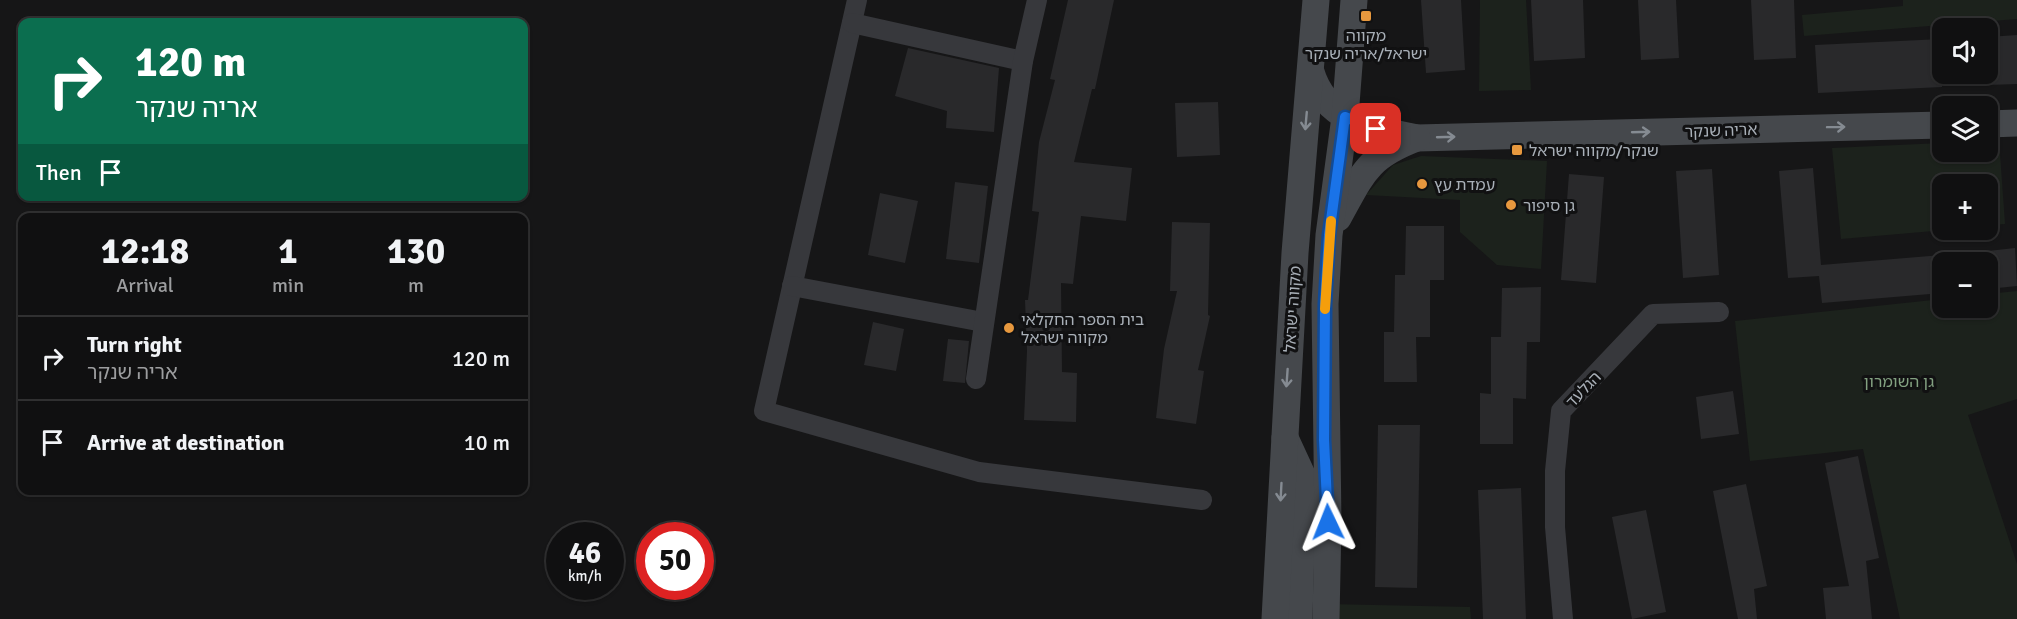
<!DOCTYPE html>
<meta charset="utf-8">
<style>
:root{--surface:#101011;--page:#1e1e1f;--text:#f1f3f6;--muted:#9c9d9f;--line:#303031}
body{margin:0;font-family:Signika,"Noto Sans Hebrew",sans-serif;background:var(--page);color:var(--text);height:100vh;display:flex;flex-direction:column;font-size:22px;white-space:nowrap}
*{box-sizing:border-box;margin:0}
p{font-size:20px;color:var(--muted)}
.icon{flex:none;width:33px;height:33px;fill:none;stroke:currentColor;stroke-width:2;stroke-linecap:round;stroke-linejoin:round}
.map{position:relative;flex:1;overflow:hidden}
.panel{position:absolute;left:18px;top:213px;width:510px;height:282px;display:flex;flex-direction:column;background:var(--surface);border-radius:12px;box-shadow:0 2px 4px #0004,0 0 0 2px var(--line)}
.panel>*{flex:none}
.guide{position:absolute;left:18px;top:18px;width:510px;height:183px;border-radius:12px;box-shadow:0 2px 4px #0004,0 0 0 2px var(--line);background:#0b6e4f;color:#fff;overflow:hidden}
.controls{position:absolute;left:1932px;top:18px;display:grid;gap:12px}
.controls a{display:grid;place-items:center;width:66px;height:66px;border-radius:12px;background:var(--surface);box-shadow:0 2px 4px #0004,0 0 0 2px var(--line);font-size:30px}
.speed{position:absolute;left:546px;top:522px;display:flex;gap:12px;font-size:30px;font-weight:700;text-align:center}
.speed>*{display:grid;place-content:center;width:78px;height:78px;border-radius:50%;background:var(--surface);box-shadow:0 2px 4px #0004,0 0 0 2px var(--line);line-height:1}
.speed small{font-size:15px;font-weight:400}
.speed .limit{border:9px solid #d22;background:#fff;color:#111}
.pin{position:absolute;display:grid;place-items:center;width:51px;height:51px;color:#fff;margin:-26px;border-radius:12px;box-shadow:0 3px 9px #0006}
.me{position:absolute;width:66px;margin:-33px;rotate:358deg;stroke-linejoin:round;filter:drop-shadow(0 0 4px #0008)}
.turn{display:flex;align-items:center;gap:21px;height:126px;padding:0 18px;font-size:27px}
.turn .icon{width:78px;height:78px;stroke-width:2.5}
.turn b{display:block;font-size:42px;line-height:51px}
.then{display:flex;align-items:center;height:57px;padding:0 18px;background:#0003;gap:12px;font-size:22px}
.eta{display:flex;justify-content:space-evenly;align-items:center;height:102px;text-align:center}
.eta b{font-size:36px;font-weight:700;line-height:42px}
ul{padding:0;list-style:none}
li{display:flex;align-items:center;gap:18px;height:84px;padding:0 18px;border-top:2px solid var(--line)}
li div{flex:1}
li b{display:block;font-size:22px}
li em{font-style:normal}
.map>svg:first-child{display:block}
</style>
<div class="map">
<svg width="2017" height="619" viewBox="0 0 2017 619">
<rect width="100%" height="100%" fill="#161617"/>
<!-- green -->
<g fill="#1c221c">
<polygon points="1480,0 1526,0 1531,90 1479,91"/>
<polygon points="1903,0 2017,0 2017,19 1804,36 1802,15 1903,6"/>
<polygon points="1999,140 2005,224 1988,225 1988,184 1942,184 1942,230 1945,230 1841,239 1832,148 1942,143 1942,152 1988,152 1988,141"/>
<polygon points="1421,156 1547,161 1541,269 1497,265 1460,232 1460,200 1366,195 1393,165"/>
<polygon points="2017,291 2017,399 1968,415 2017,564 2017,619 1900,619 1863,449 1750,461 1735,321 1942,299 1942,308 1988,308 1988,294"/>
<polygon points="1327,604 1470,607 1471,619 1326,619"/>
</g>
<!-- building -->
<g fill="#29292b">
<polygon points="1068,0 1114,0 1095,89 1092,89 1074,162 1132,168 1126,221 1081,216 1073,284 1061,283 1062,372 1077,373 1076,422 1024,420 1027,351 1025,300 1028,300 1039,212 1032,211 1039,142 1055,80 1050,79"/>
<polygon points="1421,0 1461,0 1465,70 1426,73"/>
<polygon points="1531,0 1583,0 1585,58 1534,61"/>
<polygon points="1638,0 1676,0 1679,58 1641,60"/>
<polygon points="1751,0 1794,0 1796,58 1754,60"/>
<polygon points="2017,35 2017,84 1988,85 1988,37"/>
<polygon points="1942,39 1942,87 1818,93 1815,45"/>
<polygon points="908,48 999,68 994,132 946,128 947,111 895,96"/>
<polygon points="1218,102 1220,155 1177,157 1175,103"/>
<polygon points="1813,168 1821,265 1942,255 1942,293 1822,303 1819,276 1788,278 1779,171"/>
<polygon points="1712,169 1719,275 1683,278 1676,171"/>
<polygon points="1569,174 1604,177 1596,283 1561,280"/>
<polygon points="955,182 988,186 979,263 946,259"/>
<polygon points="880,193 918,201 905,263 868,255"/>
<polygon points="1172,222 1210,223 1208,315 1210,316 1198,370 1204,371 1196,424 1156,418 1164,349 1177,291 1170,291"/>
<polygon points="1406,226 1444,226 1444,280 1430,280 1430,337 1416,337 1417,382 1384,382 1384,332 1394,332 1395,275 1405,275"/>
<polygon points="2015,248 2017,286 1988,289 1988,251"/>
<polygon points="1541,287 1540,342 1527,342 1526,399 1513,398 1513,444 1480,444 1480,393 1491,394 1491,337 1501,337 1502,288"/>
<polygon points="873,322 904,329 896,371 864,365"/>
<polygon points="948,339 969,341 965,383 943,381"/>
<polygon points="1733,391 1739,434 1701,439 1696,397"/>
<polygon points="1378,425 1420,425 1417,588 1375,587"/>
<polygon points="1858,456 1879,558 1866,561 1872,619 1826,619 1823,588 1849,586 1825,463"/>
<polygon points="1746,484 1767,586 1754,589 1757,619 1738,619 1713,491"/>
<polygon points="1521,488 1526,619 1483,619 1478,490"/>
<polygon points="1646,510 1666,612 1632,619 1612,517"/>
</g>
<g fill="none" stroke-linecap="round" stroke-linejoin="round">
<!-- street -->
<g stroke="#37383c" stroke-width="20">
<polyline points="857,0 764,411 979,472 1202,500"/>
<polyline points="852,23 1023,61"/>
<polyline points="792,286 983,322"/>
<polyline points="976,379 1023,61 1037,0"/>
<polyline points="1563,619 1555,527 1555,471 1561,411 1653,314 1719,312"/>
</g>
<!-- secondary -->
<g stroke="#45484c" stroke-width="27">
<path d="M 1311,72 C 1325,121 1373,129 1417,138 L 1942,125"/>
<polyline points="1988,124 2017,123"/>
<path d="M 1338,218 C 1363,173 1367,157 1417,138"/>
<polyline points="1285,438 1303,477 1299,619"/>
<polyline points="1275,619 1295,253 1316,0"/>
<polyline points="1326,619 1328,522 1325,304 1329,235 1345,117 1354,0"/>
</g>
</g>
<!-- one-way arrows -->
<defs><path id="oneway-shaft" d="M-6 0H5M1.5-3L5.5 0L1.5 3" fill="none" stroke-width="1.6" stroke-linecap="round" stroke-linejoin="round" transform="scale(1.5)"/></defs>
<g stroke="#858b92">
<use href="#oneway-shaft" transform="translate(1306 121) rotate(95)"/>
<use href="#oneway-shaft" transform="translate(1836 127) rotate(-1)"/>
<use href="#oneway-shaft" transform="translate(1641 132) rotate(-2)"/>
<use href="#oneway-shaft" transform="translate(1446 137) rotate(-2)"/>
<use href="#oneway-shaft" transform="translate(1287 378) rotate(94)"/>
<use href="#oneway-shaft" transform="translate(1281 492) rotate(93)"/>
</g>
<g fill="none" stroke-linecap="round" stroke-linejoin="round">
<!-- route casing -->
<g stroke="#114b97" stroke-width="15">
<polyline id="route" points="1328,522 1324,440 1325,304 1329,235 1345,117 1376,129"/>
</g>
<!-- route -->
<use href="#route" stroke="#1a73e8" stroke-width="10"/>
<!-- slow -->
<polyline stroke="#f59e0b" stroke-width="10" points="1325,309 1331,221"/>
</g>
<!-- markers -->
<g fill="#e7983e" stroke="#111112" stroke-width="2">
<rect x="1360" y="10" width="12" height="12" rx="3"/>
<rect x="1511" y="144" width="12" height="12" rx="3"/>
<circle cx="1422" cy="184" r="6"/>
<circle cx="1511" cy="205" r="6"/>
<circle cx="1009" cy="328" r="6"/>
</g>
<g text-anchor="middle" stroke-width="6" stroke-linejoin="round" paint-order="stroke">
<!-- poi labels -->
<g font-size="16" fill="#a8afb7" stroke="#111112" text-anchor="start">
<text x="1366" y="41" text-anchor="middle">מקווה<tspan x="1366" dy="18">ישראל/אריה שנקר</tspan></text>
<text x="1529" y="156">שנקר/מקווה ישראל</text>
<text x="1434" y="190">עמדת עץ</text>
<text x="1523" y="211">גן סיפור</text>
<text x="1021" y="325">בית הספר החקלאי<tspan x="1021" dy="18">מקווה ישראל</tspan></text>
</g>
<!-- street labels -->
<g font-size="16" fill="#a8afb7" stroke="#111112">
<text transform="translate(1721 130) rotate(-2)" y="6">אריה שנקר</text>
<text transform="translate(1292 309) rotate(-86)" y="6">מקווה ישראל</text>
<text transform="translate(1583 389) rotate(-46)" y="6">הגלעד</text>
</g>
<!-- park labels -->
<g font-size="16" fill="#83a181" stroke="#111112">
<text x="1899" y="387">גן השומרון</text>
</g>
</g>
</svg>
<div class="controls">
<a><svg class="icon" aria-label="sound" viewBox="0 0 24 24"><path d="M4 9h4l5-4v14l-5-4H4zM17 9q2 3 0 6"/></svg></a>
<a><svg class="icon" aria-label="layers" viewBox="0 0 24 24"><path d="M12 4l9 5-9 5-9-5zM3 14l9 5 9-5"/></svg></a>
<a>+</a>
<a>−</a>
</div>
<div class="speed"><div>46<small>km/h</small></div><div class="limit">50</div></div>
<div class="pin" style="left:1376px;top:129px;background:#d93025"><svg class="icon" aria-label="arrive" viewBox="0 0 24 24"><path d="M6 21V4h12l-3 4 3 4H6"/></svg></div>
<svg class="me" style="left:1328px;top:522px" viewBox="-20 -20 40 40"><path d="M0-17L14 15 0 8-14 15z" fill="#1a73e8" stroke="#fff" stroke-width="4"/></svg>
<div class="guide">
<div class="turn"><svg class="icon" aria-label="right" viewBox="0 0 24 24"><path d="M7 20v-9h11M14 6l5 5-5 5"/></svg><div><b>120 m</b>אריה שנקר</div></div>
<div class="then">Then<svg class="icon" aria-label="arrive" viewBox="0 0 24 24"><path d="M6 21V4h12l-3 4 3 4H6"/></svg></div>
</div>
<section class="panel">
<div class="eta">
<div><b>12:18</b><p>Arrival</p></div>
<div><b>1</b><p>min</p></div>
<div><b>130</b><p>m</p></div>
</div>
<ul>
<li><svg class="icon" aria-label="right" viewBox="0 0 24 24"><path d="M7 20v-9h11M14 6l5 5-5 5"/></svg><div><b>Turn right</b><p>אריה שנקר</p></div><em>120 m</em></li>
<li><svg class="icon" aria-label="arrive" viewBox="0 0 24 24"><path d="M6 21V4h12l-3 4 3 4H6"/></svg><div><b>Arrive at destination</b></div><em>10 m</em></li>
</ul>
</section>
</div>
